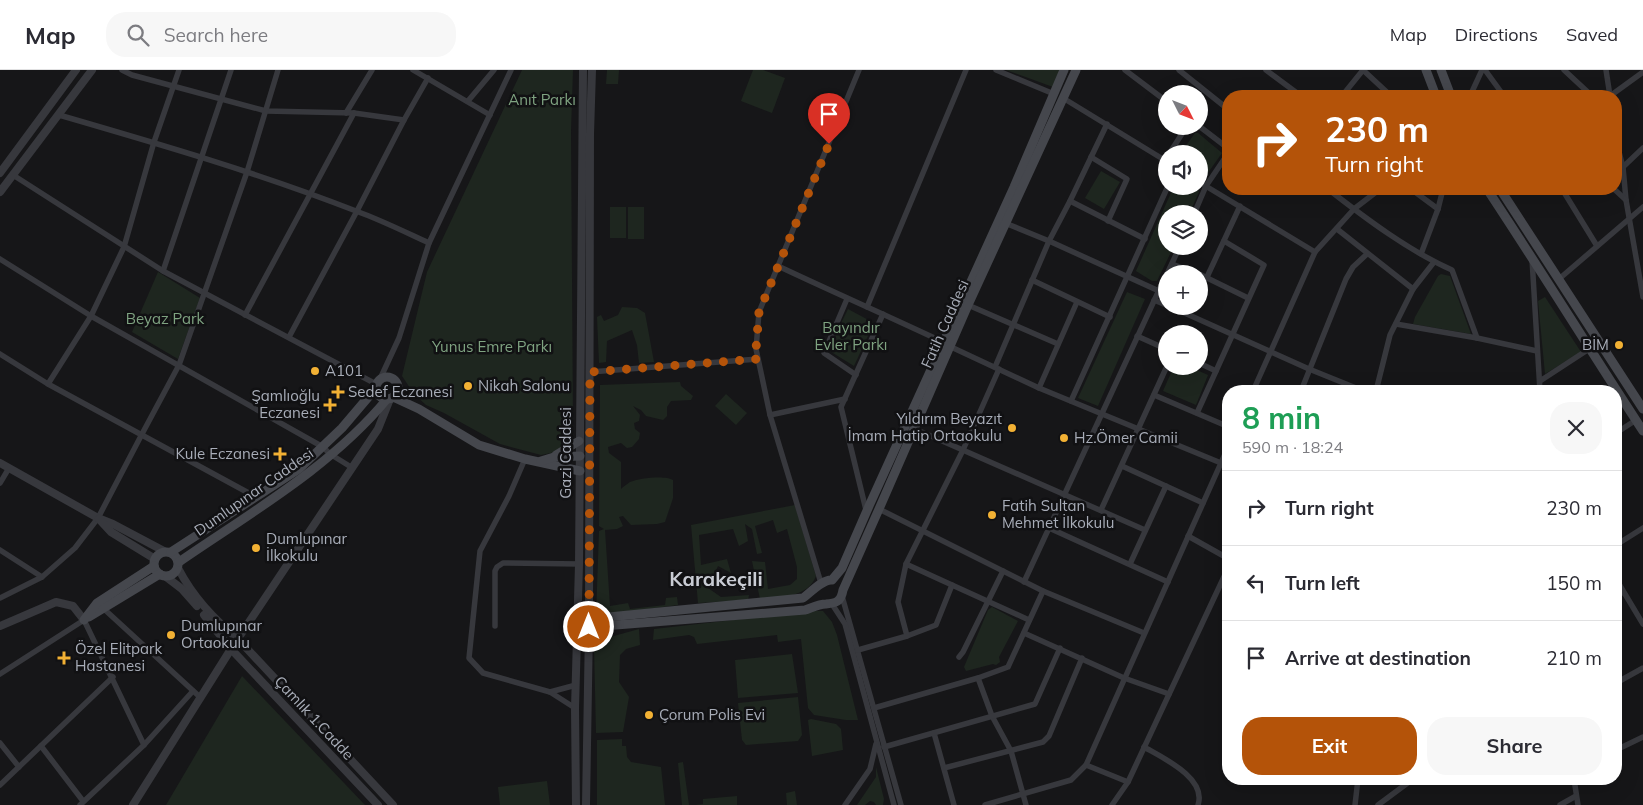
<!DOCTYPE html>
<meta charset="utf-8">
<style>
:root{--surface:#fff;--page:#f7f7f7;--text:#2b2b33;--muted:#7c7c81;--line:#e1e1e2;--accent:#b45309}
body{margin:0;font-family:Mulish,sans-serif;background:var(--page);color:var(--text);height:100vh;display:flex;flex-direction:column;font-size:19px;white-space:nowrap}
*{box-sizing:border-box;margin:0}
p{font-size:16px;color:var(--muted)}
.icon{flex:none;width:28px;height:28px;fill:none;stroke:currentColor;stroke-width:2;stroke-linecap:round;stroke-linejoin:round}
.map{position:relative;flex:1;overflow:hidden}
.sheet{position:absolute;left:1222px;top:315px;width:400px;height:400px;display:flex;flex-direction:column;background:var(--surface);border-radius:20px;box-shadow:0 5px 20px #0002}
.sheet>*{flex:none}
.hud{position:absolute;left:1222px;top:20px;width:400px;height:105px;border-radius:20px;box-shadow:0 5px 20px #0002;background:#b45309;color:#fff;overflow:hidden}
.needle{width:32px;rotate:132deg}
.controls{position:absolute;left:1158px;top:15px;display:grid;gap:10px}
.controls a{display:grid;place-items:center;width:50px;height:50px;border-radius:50%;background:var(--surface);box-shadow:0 5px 20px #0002;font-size:25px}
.pin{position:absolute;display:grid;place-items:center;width:42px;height:42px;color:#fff;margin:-51px -21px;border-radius:50% 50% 50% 0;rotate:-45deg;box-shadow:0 0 5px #0007}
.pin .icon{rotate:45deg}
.me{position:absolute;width:55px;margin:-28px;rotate:0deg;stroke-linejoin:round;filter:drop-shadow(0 0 4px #0008)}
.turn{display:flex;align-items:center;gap:18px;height:105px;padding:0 20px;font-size:22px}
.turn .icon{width:65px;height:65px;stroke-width:2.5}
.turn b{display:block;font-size:35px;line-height:42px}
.round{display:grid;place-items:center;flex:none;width:52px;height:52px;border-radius:20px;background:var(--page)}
.headline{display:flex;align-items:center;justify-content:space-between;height:85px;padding:0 20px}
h1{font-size:30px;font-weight:700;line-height:38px;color:#1e9e55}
.cta{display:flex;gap:10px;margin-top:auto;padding:10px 20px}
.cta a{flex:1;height:58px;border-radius:20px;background:var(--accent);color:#fff;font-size:20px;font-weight:700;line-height:58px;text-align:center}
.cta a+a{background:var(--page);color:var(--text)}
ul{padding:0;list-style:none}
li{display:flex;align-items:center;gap:15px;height:75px;padding:0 20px;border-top:1px solid var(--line)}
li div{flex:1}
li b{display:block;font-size:19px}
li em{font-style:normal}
header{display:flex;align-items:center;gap:30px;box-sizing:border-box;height:70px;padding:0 25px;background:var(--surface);border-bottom:1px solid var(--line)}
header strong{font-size:24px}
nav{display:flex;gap:28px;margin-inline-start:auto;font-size:18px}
.search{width:350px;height:45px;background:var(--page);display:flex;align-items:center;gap:12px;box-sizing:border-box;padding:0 18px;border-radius:20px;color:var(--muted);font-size:19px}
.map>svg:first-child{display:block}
</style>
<header>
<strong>Map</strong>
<div class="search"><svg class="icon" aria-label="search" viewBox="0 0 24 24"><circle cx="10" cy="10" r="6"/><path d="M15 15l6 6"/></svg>Search here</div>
<nav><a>Map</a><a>Directions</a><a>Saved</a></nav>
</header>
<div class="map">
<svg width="1643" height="735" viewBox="0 0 1643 735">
<rect width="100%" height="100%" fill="#161618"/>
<!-- green -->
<g fill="#1e261f">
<polygon points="522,0 573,0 571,61 573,355 570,370 560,381 541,385 500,374 444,343 426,335 414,324 402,306 427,202"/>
<polygon points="607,0 619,0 618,14 606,14"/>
<polygon points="753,0 763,0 785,8 772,43 741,31"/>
<polygon points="1006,0 1061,0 1053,17"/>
<polygon points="1195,63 1198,63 1222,83 1205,107 1199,104 1199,84 1180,84"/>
<polygon points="1101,101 1120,112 1104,139 1085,128"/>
<polygon points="1174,116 1197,116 1199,122 1189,144 1166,144 1166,176 1174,176 1157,211 1152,211 1136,201"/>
<rect x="610" y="137" width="16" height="31"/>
<rect x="628" y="137" width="16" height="32"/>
<polygon points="158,202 200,228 178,289 132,262"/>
<polygon points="1441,204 1450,206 1471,264 1413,254 1415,247 1438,206"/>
<polygon points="1127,222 1145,229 1098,336 1078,328"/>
<polygon points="1545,227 1581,282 1545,304 1538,231"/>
<polygon points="622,237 637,238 645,243 654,292 639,293 637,275 632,260 607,271 606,292 599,293 597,247 601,245 604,251 618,245"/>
<polygon points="848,239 874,253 854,296 828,280"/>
<polygon points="1174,296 1188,296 1208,305 1196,335 1163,321"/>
<path d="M 680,312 L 681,316 L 693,326 L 691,330 L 671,331 L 667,337 L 667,346 L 663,350 L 646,346 L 641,340 L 633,336 L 640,345 L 639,351 L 634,353 L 635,359 L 640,363 L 639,369 L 632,377 L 627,378 L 621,373 L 608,377 L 609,383 L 621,392 L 621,419 C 623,417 627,414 630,412 C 639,408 666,405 673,410 L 673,428 L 665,452 L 657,454 L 631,455 L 623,446 L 619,447 L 623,456 L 617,459 L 605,460 L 610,536 L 628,533 L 630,539 L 665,535 L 666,528 L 677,527 L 678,535 L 596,546 L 599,461 L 604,459 L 599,456 L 600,315 Z"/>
<polygon points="726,324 747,343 736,355 715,336"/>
<path d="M 795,435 L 816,506 C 808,528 780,527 760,529 L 752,491 L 765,492 L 768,519 L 790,515 L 797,509 L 797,497 L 787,459 L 777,463 L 773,450 L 755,456 L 762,483 L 757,484 L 752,459 L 745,454 L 748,471 L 739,476 L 733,459 L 699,465 L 701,495 L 727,489 L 731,503 L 718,496 L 708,518 L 721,527 L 749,525 L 748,530 L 698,533 L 691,455 Z"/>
<polygon points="992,537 1018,551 999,587 1000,592 996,595 993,594 966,601 964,597 988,540"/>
<polygon points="812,541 823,541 832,552 837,565 858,650 846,650 814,645 808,638 801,569 778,572 777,565 697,574 694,567 689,565 653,570 654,559"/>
<polygon points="639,559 640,575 626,579 620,585 619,612 629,627 623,662 596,663 594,577 596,573 603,569"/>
<polygon points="792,584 798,623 738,628 735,590"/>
<polygon points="242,606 365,735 166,735"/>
<polygon points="798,627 802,665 798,671 746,675 742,670 738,633"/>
<polygon points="811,649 836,654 841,659 843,680 812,686 808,650"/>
<polygon points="622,669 622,676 626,676 627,687 631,692 661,697 665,735 597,735 597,670"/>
<polygon points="683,692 689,735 682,735 678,693"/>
<polygon points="876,697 884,729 883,735 876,735 874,732 870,731 865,735 857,735 876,707"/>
<polygon points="547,711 550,735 500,735 498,717"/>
<polygon points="795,721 797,735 787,735 786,723"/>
<polygon points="737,726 737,735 695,735 703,734 703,729"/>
</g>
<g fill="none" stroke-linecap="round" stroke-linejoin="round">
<!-- minor -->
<g stroke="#37383d" stroke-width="5.5">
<polyline points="122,0 132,5 266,41 354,43 404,50"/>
<polyline points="413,0 490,45"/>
<polyline points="996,0 1054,24"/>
<polyline points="1125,0 1166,31"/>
<polyline points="1179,0 1229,40"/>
<polyline points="1266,0 1301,26"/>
<polyline points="1363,0 1391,26"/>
<polyline points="1485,0 1504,26"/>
<polyline points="1564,0 1592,26"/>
<polyline points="1606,0 1610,26"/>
<polyline points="1342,26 1363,0"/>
<polyline points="1470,26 1482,0"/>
<polyline points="1610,26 1643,2"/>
<polyline points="1063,28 1166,91"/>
<polyline points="468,31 494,0"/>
<polyline points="346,43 372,0"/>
<path d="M 59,45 C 159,74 259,103 356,141 C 381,150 405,162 429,173"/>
<polyline points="1199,56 1229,79"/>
<polyline points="1616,71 1623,97 1626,130 1643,227"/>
<polyline points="1169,84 1187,56"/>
<polyline points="1091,87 1127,109 1108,151"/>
<polyline points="1623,97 1643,78"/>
<polyline points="13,105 163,201 376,314"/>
<polyline points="1199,112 1315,182"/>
<path d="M 1328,119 C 1365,148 1409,181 1452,200 L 1477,268"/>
<polyline points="1411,119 1438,139"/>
<polyline points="1562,119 1597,176"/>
<polyline points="1614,119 1626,130"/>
<polyline points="1070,131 1145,169"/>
<polyline points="1194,144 1206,116 1229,82"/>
<polyline points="1005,153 1049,171 1159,221"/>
<polyline points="1337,159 1413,219"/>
<polyline points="1421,184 1438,139 1443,119"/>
<polyline points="0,189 91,246 323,377 330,384 351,397"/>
<polyline points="1532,189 1540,321"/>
<polyline points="1172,194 1198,204"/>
<path d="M 778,196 C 833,222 888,246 943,272"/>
<polyline points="163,201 231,0"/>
<polyline points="1167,204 1180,176"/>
<polyline points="1199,204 1248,228"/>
<polyline points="1207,207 1240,136"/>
<polyline points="1559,209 1643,137"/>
<polyline points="1032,210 1110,247"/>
<polyline points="847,229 824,283 856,305"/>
<polyline points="1154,230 1166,235"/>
<polyline points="968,235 1058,274"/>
<polyline points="1169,236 1309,299 1361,320 1376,320"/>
<polyline points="867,237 966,0"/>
<polyline points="245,245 354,43"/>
<polyline points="1396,254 1477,268 1537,281"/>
<polyline points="1137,266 1166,279"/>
<polyline points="289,267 357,141 404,50 428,8"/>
<polyline points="949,276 1039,318 1221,393 1229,399"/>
<polyline points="0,284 48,314 256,427"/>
<polyline points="1199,293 1216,301"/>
<polyline points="995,297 1049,171 1070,131 1107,54"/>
<polyline points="590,302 758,289"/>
<polyline points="380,309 399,268 429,173 511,0"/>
<polyline points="1540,311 1589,279"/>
<polyline points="48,314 91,246 124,177 154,72 179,0"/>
<polyline points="1039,318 1077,232"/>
<polyline points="1253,321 1315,182 1354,139 1380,119"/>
<polyline points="1301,321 1346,209 1353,197 1367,184"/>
<polyline points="1376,321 1390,265 1413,219 1434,192"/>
<polyline points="1154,325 1229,357"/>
<polyline points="1071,331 1168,116"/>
<polyline points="1197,343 1264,195 1224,171"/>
<polyline points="770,345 845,329"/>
<polyline points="915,359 1145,460"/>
<polyline points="1616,363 1636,350"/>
<polyline points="525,389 509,426 480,481 469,588 483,603 550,622 575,638"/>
<polyline points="1122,396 1203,433"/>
<polyline points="0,413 9,398"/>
<polyline points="879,439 1043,521 1144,563"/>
<polyline points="866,440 841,337 883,244"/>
<polyline points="1101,440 1167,296"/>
<polyline points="1049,458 1168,512"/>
<polyline points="1188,466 1229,489"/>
<polyline points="1616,475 1643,458"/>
<polyline points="0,480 42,507"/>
<polyline points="906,494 952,515"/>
<polyline points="1130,494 1166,416"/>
<polyline points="1616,509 1643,554"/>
<polyline points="1024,512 1166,205"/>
<polyline points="821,513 770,345 756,279 759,242 859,0"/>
<polyline points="842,526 901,735"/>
<polyline points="1616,526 1623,522"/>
<polyline points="0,528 42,507 75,478 98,448 142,364 179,295 247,102 278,0"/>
<polyline points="832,534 845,554 894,735"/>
<polyline points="104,539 201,628"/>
<polyline points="495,556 495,501 497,497 503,493 579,494"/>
<polyline points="1024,563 1124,608 1169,624"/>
<polyline points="907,566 936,555 952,515 1029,550"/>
<polyline points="858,580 907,566 898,532 906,494 963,380 999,299"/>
<polyline points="959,587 963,582 1003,501"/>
<polyline points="0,604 84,550 144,675"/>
<polyline points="978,608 992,646 1011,681 1026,735"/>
<polyline points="1616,613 1643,598"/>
<polyline points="550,622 576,615"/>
<polyline points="874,638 978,608 1008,597 1043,521"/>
<polyline points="934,663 954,735"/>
<polyline points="0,673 19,697"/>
<polyline points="41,676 83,731"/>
<polyline points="884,677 1035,634 1060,578"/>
<path d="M 1144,677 C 1163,688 1207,708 1198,735"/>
<polyline points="1616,680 1643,667"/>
<polyline points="1086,695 1128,712"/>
<polyline points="944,698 1043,672 1049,666 1082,588"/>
<polyline points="1574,709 1578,735"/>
<polyline points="0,715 113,607"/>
<polyline points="80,735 144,675 193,621"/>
<polyline points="845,735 870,699 876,674"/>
<polyline points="985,735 1071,710 1086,695 1229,375"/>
<polyline points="1112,735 1128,712 1229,496"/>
<polyline points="1355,735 1358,709"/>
<polyline points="1378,735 1413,709"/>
<polyline points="1560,735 1576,726"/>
</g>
<!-- tertiary -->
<g stroke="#37383d" stroke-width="8">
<polyline points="0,103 76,0"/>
<polyline points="0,122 92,0"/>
<polyline points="0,393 98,448 113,454 164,481"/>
<polyline points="99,449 111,462 155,489"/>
<path d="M 178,498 C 193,527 213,548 238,569 L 393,735"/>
<polyline points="165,506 182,519 197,536"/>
<polyline points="204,545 231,579 378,735"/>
<polyline points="0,556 56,532 73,536 84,550"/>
<polyline points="133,735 231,579 378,359 390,329"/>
<polyline points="576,735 575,638 579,494 583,0"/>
<polyline points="586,735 589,557 590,64 592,0"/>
</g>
<!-- secondary -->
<g stroke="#45474d" stroke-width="9">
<polyline points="1426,0 1436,26"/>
<polyline points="1441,0 1451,26"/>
<path d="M 1487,119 C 1540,199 1590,280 1643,361"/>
<polyline points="1500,119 1643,339"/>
<circle cx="387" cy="318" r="11"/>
<polyline points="393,327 419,339 479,375 525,389 580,401"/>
<polyline points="556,385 579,371"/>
<polyline points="541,391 554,387 580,386"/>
<circle cx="166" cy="494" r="12"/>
<polyline points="171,482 299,399 342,358 376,318"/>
<path d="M 179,492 C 250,443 331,397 387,329"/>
<polyline points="89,547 160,504"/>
<polyline points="84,550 97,533 154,496"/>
<path d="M 578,550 L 803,528 C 811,522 823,509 832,510 L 842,498 L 869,436 L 1014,117 L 1064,0"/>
<path d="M 578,558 L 805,540 C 811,538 819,534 826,534 C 836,533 841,532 843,520 L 879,439 L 968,235 L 1076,0"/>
</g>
</g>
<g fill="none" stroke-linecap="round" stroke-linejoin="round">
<!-- route -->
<polyline stroke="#b45309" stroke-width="9" stroke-dasharray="0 16.2" points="589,557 590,302 758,289 756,279 759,242 829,74"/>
</g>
<!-- markers -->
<g fill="#f2b134" stroke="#111113" stroke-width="2">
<circle cx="1619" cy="275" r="5"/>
<circle cx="315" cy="301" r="5"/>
<circle cx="468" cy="316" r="5"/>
<path d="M335.5 314.5h5v5h5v5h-5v5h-5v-5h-5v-5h5z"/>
<path d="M327.5 327.5h5v5h5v5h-5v5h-5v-5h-5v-5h5z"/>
<circle cx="1012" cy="358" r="5"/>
<circle cx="1064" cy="368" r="5"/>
<path d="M277.5 376.5h5v5h5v5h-5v5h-5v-5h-5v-5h5z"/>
<circle cx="992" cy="445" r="5"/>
<circle cx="256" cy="478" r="5"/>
<circle cx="171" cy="565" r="5"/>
<path d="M61.5 580.5h5v5h5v5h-5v5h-5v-5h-5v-5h5z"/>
<circle cx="649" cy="645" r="5"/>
</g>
<g text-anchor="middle" stroke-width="5" stroke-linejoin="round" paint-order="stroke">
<!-- park labels -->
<g font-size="15" fill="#7fa381" stroke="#111113">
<text x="542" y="35">Anıt Parkı</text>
<text x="165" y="254">Beyaz Park</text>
<text x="851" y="263">Bayındır<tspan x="851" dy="17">Evler Parkı</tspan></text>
<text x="492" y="282">Yunus Emre Parkı</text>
</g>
<!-- street labels -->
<g font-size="15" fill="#a8adb8" stroke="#111113">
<text transform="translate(945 254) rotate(-66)" y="5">Fatih Caddesi</text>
<text transform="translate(566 383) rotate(-90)" y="5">Gazi Caddesi</text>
<text transform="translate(254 422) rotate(-35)" y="5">Dumlupınar Caddesi</text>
<text transform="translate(314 648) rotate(47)" y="5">Çamlık 1.Cadde</text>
</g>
<!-- poi labels -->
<g font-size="15" fill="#a8adb8" stroke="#111113" text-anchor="start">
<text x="1609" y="280" text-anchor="end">BİM</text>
<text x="325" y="306">A101</text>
<text x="478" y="321">Nikah Salonu</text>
<text x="348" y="327">Sedef Eczanesi</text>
<text x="320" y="331" text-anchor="end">Şamlıoğlu<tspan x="320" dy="17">Eczanesi</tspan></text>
<text x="1002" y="354" text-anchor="end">Yıldırım Beyazıt<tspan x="1002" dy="17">İmam Hatip Ortaokulu</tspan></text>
<text x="1074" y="373">Hz.Ömer Camii</text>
<text x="270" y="389" text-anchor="end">Kule Eczanesi</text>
<text x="1002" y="441">Fatih Sultan<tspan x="1002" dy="17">Mehmet İlkokulu</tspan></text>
<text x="266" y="474">Dumlupınar<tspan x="266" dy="17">İlkokulu</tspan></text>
<text x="181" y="561">Dumlupınar<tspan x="181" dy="17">Ortaokulu</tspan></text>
<text x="75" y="584">Özel Elitpark<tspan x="75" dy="17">Hastanesi</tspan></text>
<text x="659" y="650">Çorum Polis Evi</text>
</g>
<!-- district labels -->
<g font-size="20" font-weight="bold" fill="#c9ccd4" stroke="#111113">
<text x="716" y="516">Karakeçili</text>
</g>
</g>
</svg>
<div class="controls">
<a><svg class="needle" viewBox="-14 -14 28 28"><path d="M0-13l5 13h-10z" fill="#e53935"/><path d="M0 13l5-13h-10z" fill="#7c7c81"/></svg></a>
<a><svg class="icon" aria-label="sound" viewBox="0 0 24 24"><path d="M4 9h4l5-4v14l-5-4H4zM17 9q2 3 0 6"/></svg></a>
<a><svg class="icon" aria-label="layers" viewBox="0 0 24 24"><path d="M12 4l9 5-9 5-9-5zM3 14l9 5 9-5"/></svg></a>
<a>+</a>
<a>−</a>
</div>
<div class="pin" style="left:829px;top:74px;background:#d93025"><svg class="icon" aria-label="arrive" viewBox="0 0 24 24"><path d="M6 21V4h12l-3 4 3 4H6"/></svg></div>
<svg class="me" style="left:589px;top:557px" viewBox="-20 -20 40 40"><circle r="17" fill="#b45309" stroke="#fff" stroke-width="3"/><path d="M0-11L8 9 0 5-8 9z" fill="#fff"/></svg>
<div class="hud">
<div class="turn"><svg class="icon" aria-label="right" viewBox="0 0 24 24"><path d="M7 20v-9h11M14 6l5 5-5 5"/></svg><div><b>230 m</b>Turn right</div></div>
</div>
<section class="sheet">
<div class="headline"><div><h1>8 min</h1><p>590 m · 18:24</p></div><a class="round"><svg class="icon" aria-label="close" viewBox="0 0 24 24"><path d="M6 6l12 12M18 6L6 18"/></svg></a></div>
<ul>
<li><svg class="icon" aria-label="right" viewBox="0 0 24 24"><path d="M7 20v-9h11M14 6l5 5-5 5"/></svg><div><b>Turn right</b></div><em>230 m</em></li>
<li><svg class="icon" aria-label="left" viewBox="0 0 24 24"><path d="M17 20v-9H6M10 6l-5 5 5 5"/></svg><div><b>Turn left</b></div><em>150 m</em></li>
<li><svg class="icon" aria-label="arrive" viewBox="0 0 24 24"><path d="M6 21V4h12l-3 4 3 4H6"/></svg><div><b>Arrive at destination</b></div><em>210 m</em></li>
</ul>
<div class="cta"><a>Exit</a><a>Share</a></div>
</section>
</div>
